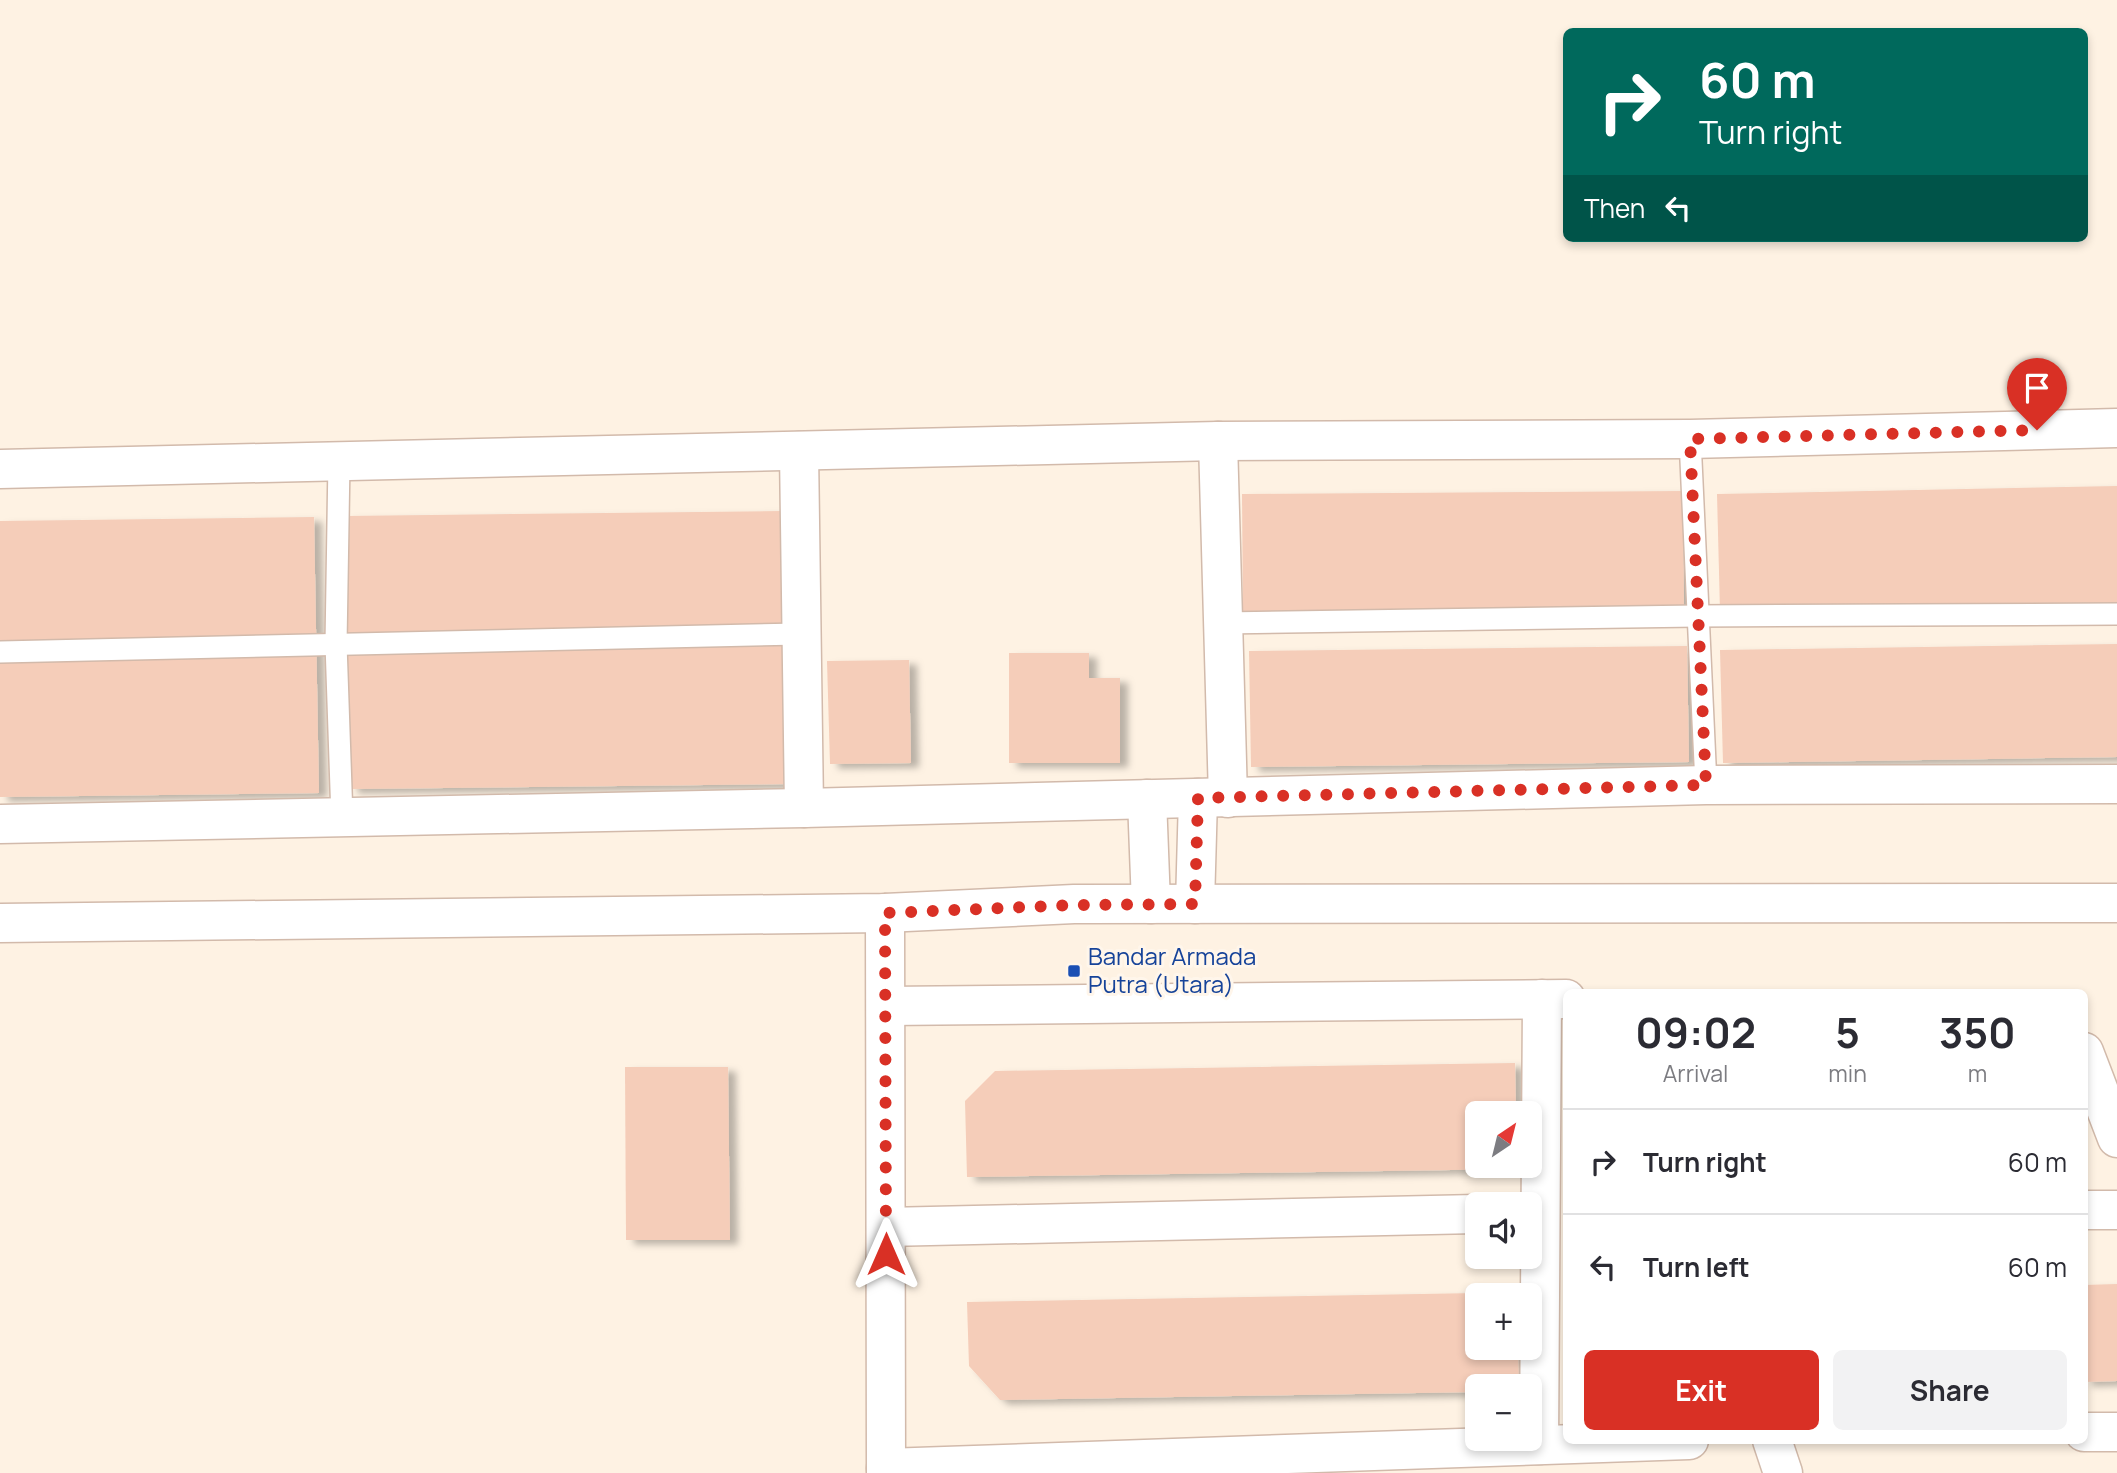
<!DOCTYPE html>
<meta charset="utf-8">
<style>
:root{--surface:#fff;--page:#f2f2f3;--text:#2b2b33;--muted:#7c7c81;--line:#e1e1e2;--accent:#d93025}
body{margin:0;font-family:Manrope,sans-serif;background:var(--page);color:var(--text);height:100vh;display:flex;flex-direction:column;font-size:26px;white-space:nowrap}
*{box-sizing:border-box;margin:0}
p{font-size:23px;color:var(--muted)}
.icon{flex:none;width:38px;height:38px;fill:none;stroke:currentColor;stroke-width:2;stroke-linecap:round;stroke-linejoin:round}
.map{position:relative;flex:1;overflow:hidden}
.details{position:absolute;left:1563px;top:989px;width:525px;height:455px;display:flex;flex-direction:column;background:var(--surface);border-radius:10px;box-shadow:0 4px 10px #0003}
.details>*{flex:none}
.hud{position:absolute;left:1563px;top:28px;width:525px;height:214px;border-radius:10px;box-shadow:0 4px 10px #0003;background:#00695c;color:#fff;overflow:hidden}
.needle{width:46px;rotate:35deg}
.buttons{position:absolute;left:1465px;top:1101px;display:grid;gap:14px}
.buttons a{display:grid;place-items:center;width:77px;height:77px;border-radius:10px;background:var(--surface);box-shadow:0 4px 10px #0003;font-size:35px}
.pin{position:absolute;display:grid;place-items:center;width:60px;height:60px;color:#fff;margin:-72px -30px;border-radius:50% 50% 50% 0;rotate:-45deg;box-shadow:0 0 7px #0007}
.pin .icon{rotate:45deg}
.me{position:absolute;width:77px;margin:-38px;rotate:0deg;stroke-linejoin:round;filter:drop-shadow(0 0 5px #0008)}
.turn{display:flex;align-items:center;gap:24px;height:147px;padding:0 21px;font-size:32px}
.turn .icon{width:91px;height:91px;stroke-width:2.5}
.turn b{display:block;font-size:49px;line-height:60px}
.then{display:flex;align-items:center;height:66px;padding:0 21px;background:#0003;gap:14px;font-size:26px}
.eta{display:flex;justify-content:space-evenly;align-items:center;height:119px;text-align:center}
.eta b{font-size:42px;font-weight:700;line-height:49px}
.action{display:flex;gap:14px;margin-top:auto;padding:14px 21px}
.action a{flex:1;height:80px;border-radius:10px;background:var(--accent);color:#fff;font-size:28px;font-weight:700;line-height:80px;text-align:center}
.action a+a{background:var(--page);color:var(--text)}
ul{padding:0;list-style:none}
li{display:flex;align-items:center;gap:21px;height:105px;padding:0 21px;border-top:2px solid var(--line)}
li div{flex:1}
li b{display:block;font-size:26px}
li em{font-style:normal}
.map>svg:first-child{display:block}
</style>
<div class="map">
<svg width="2117" height="1473" viewBox="0 0 2117 1473">
<defs>
<filter id="shadow"><feDropShadow dx="8" dy="4.5" stdDeviation="3.5" flood-color="#0004"/></filter>
</defs>
<rect width="100%" height="100%" fill="#fef2e3"/>
<!-- building -->
<g fill="#f5cdb9" filter="url(#shadow)">
<polygon points="2117,486 2117,603 1720,611 1717,494"/>
<polygon points="1683,491 1684,614 1243,618 1242,494"/>
<polygon points="784,511 789,784 350,789 345,516"/>
<polygon points="314,517 319,793 0,797 0,521"/>
<polygon points="2117,644 2117,757 1723,763 1720,650"/>
<polygon points="1687,646 1689,762 1251,767 1249,651"/>
<polygon points="1009,653 1089,653 1089,678 1120,678 1120,763 1009,763"/>
<polygon points="909,660 911,763 830,764 827,661"/>
<polygon points="1515,1063 1516,1113 1477,1113 1477,1166 1517,1166 1517,1169 967,1177 965,1101 995,1071"/>
<polygon points="625,1067 728,1067 730,1240 626,1240"/>
<polygon points="2117,1284 2117,1381 2084,1382 2084,1285"/>
<polygon points="1477,1293 1477,1348 1518,1348 1519,1386 1477,1386 1477,1392 1000,1400 969,1366 967,1302"/>
</g>
<g fill="none" stroke-linecap="round" stroke-linejoin="round">
<!-- service casing -->
<g stroke="#d2baab" stroke-width="24">
<g id="service">
<polyline points="1690,439 1706,785"/>
<polyline points="339,461 336,644 342,818"/>
<polyline points="1222,623 1697,616 2117,614"/>
<polyline points="0,652 800,634"/>
</g>
</g>
<!-- minor casing -->
<g stroke="#d2baab" stroke-width="41">
<g id="minor">
<polyline points="1218,441 1228,798"/>
<polyline points="799,451 804,808"/>
<polyline points="0,469 1218,441 1690,439 2117,428"/>
<polyline points="1147,799 1151,904"/>
<polyline points="0,824 804,808 1706,785 2117,784"/>
<polyline points="1195,904 1198,798"/>
<polyline points="885,913 886,1473"/>
<polyline points="0,923 885,913 1074,904 2117,903"/>
<polyline points="886,1006 1566,999"/>
<polyline points="2084,1052 2117,1138"/>
<polyline points="2084,1210 2117,1210"/>
<polyline points="886,1227 1477,1214"/>
<polyline points="2084,1432 2117,1432"/>
<polyline points="1772,1440 1783,1473"/>
<polyline points="1539,1445 1542,999"/>
<polyline points="886,1468 1689,1440"/>
</g>
</g>
<!-- service -->
<use href="#service" stroke="#fff" stroke-width="21"/>
<!-- minor -->
<use href="#minor" stroke="#fff" stroke-width="38"/>
</g>
<g fill="none" stroke-linecap="round" stroke-linejoin="round">
<!-- route -->
<polyline stroke="#d93025" stroke-width="12" stroke-dasharray="0 21.6" points="886,1254 885,913 1074,905 1195,904 1198,798 1706,785 1690,439 2037,430"/>
</g>
<!-- markers -->
<rect fill="#1a4fb4" stroke="#fff6eb" stroke-width="2.5" x="1067" y="964" width="14" height="14" rx="3.5"/>
<g text-anchor="middle" stroke-width="6" stroke-linejoin="round" paint-order="stroke">
<!-- transit labels -->
<g font-size="24" fill="#164399" stroke="#fff6eb" text-anchor="start">
<text x="1088" y="965">Bandar Armada<tspan x="1088" dy="28">Putra (Utara)</tspan></text>
</g>
</g>
</svg>
<div class="buttons">
<a><svg class="needle" viewBox="-14 -14 28 28"><path d="M0-13l5 13h-10z" fill="#e53935"/><path d="M0 13l5-13h-10z" fill="#7c7c81"/></svg></a>
<a><svg class="icon" aria-label="sound" viewBox="0 0 24 24"><path d="M4 9h4l5-4v14l-5-4H4zM17 9q2 3 0 6"/></svg></a>
<a>+</a>
<a>−</a>
</div>
<div class="pin" style="left:2037px;top:430px;background:#d93025"><svg class="icon" aria-label="arrive" viewBox="0 0 24 24"><path d="M6 21V4h12l-3 4 3 4H6"/></svg></div>
<svg class="me" style="left:886px;top:1254px" viewBox="-20 -20 40 40"><path d="M0-17L14 15 0 8-14 15z" fill="#d93025" stroke="#fff" stroke-width="4"/></svg>
<div class="hud">
<div class="turn"><svg class="icon" aria-label="right" viewBox="0 0 24 24"><path d="M7 20v-9h11M14 6l5 5-5 5"/></svg><div><b>60 m</b>Turn right</div></div>
<div class="then">Then<svg class="icon" aria-label="left" viewBox="0 0 24 24"><path d="M17 20v-9H6M10 6l-5 5 5 5"/></svg></div>
</div>
<section class="details">
<div class="eta">
<div><b>09:02</b><p>Arrival</p></div>
<div><b>5</b><p>min</p></div>
<div><b>350</b><p>m</p></div>
</div>
<ul>
<li><svg class="icon" aria-label="right" viewBox="0 0 24 24"><path d="M7 20v-9h11M14 6l5 5-5 5"/></svg><div><b>Turn right</b></div><em>60 m</em></li>
<li><svg class="icon" aria-label="left" viewBox="0 0 24 24"><path d="M17 20v-9H6M10 6l-5 5 5 5"/></svg><div><b>Turn left</b></div><em>60 m</em></li>
</ul>
<div class="action"><a>Exit</a><a>Share</a></div>
</section>
</div>
